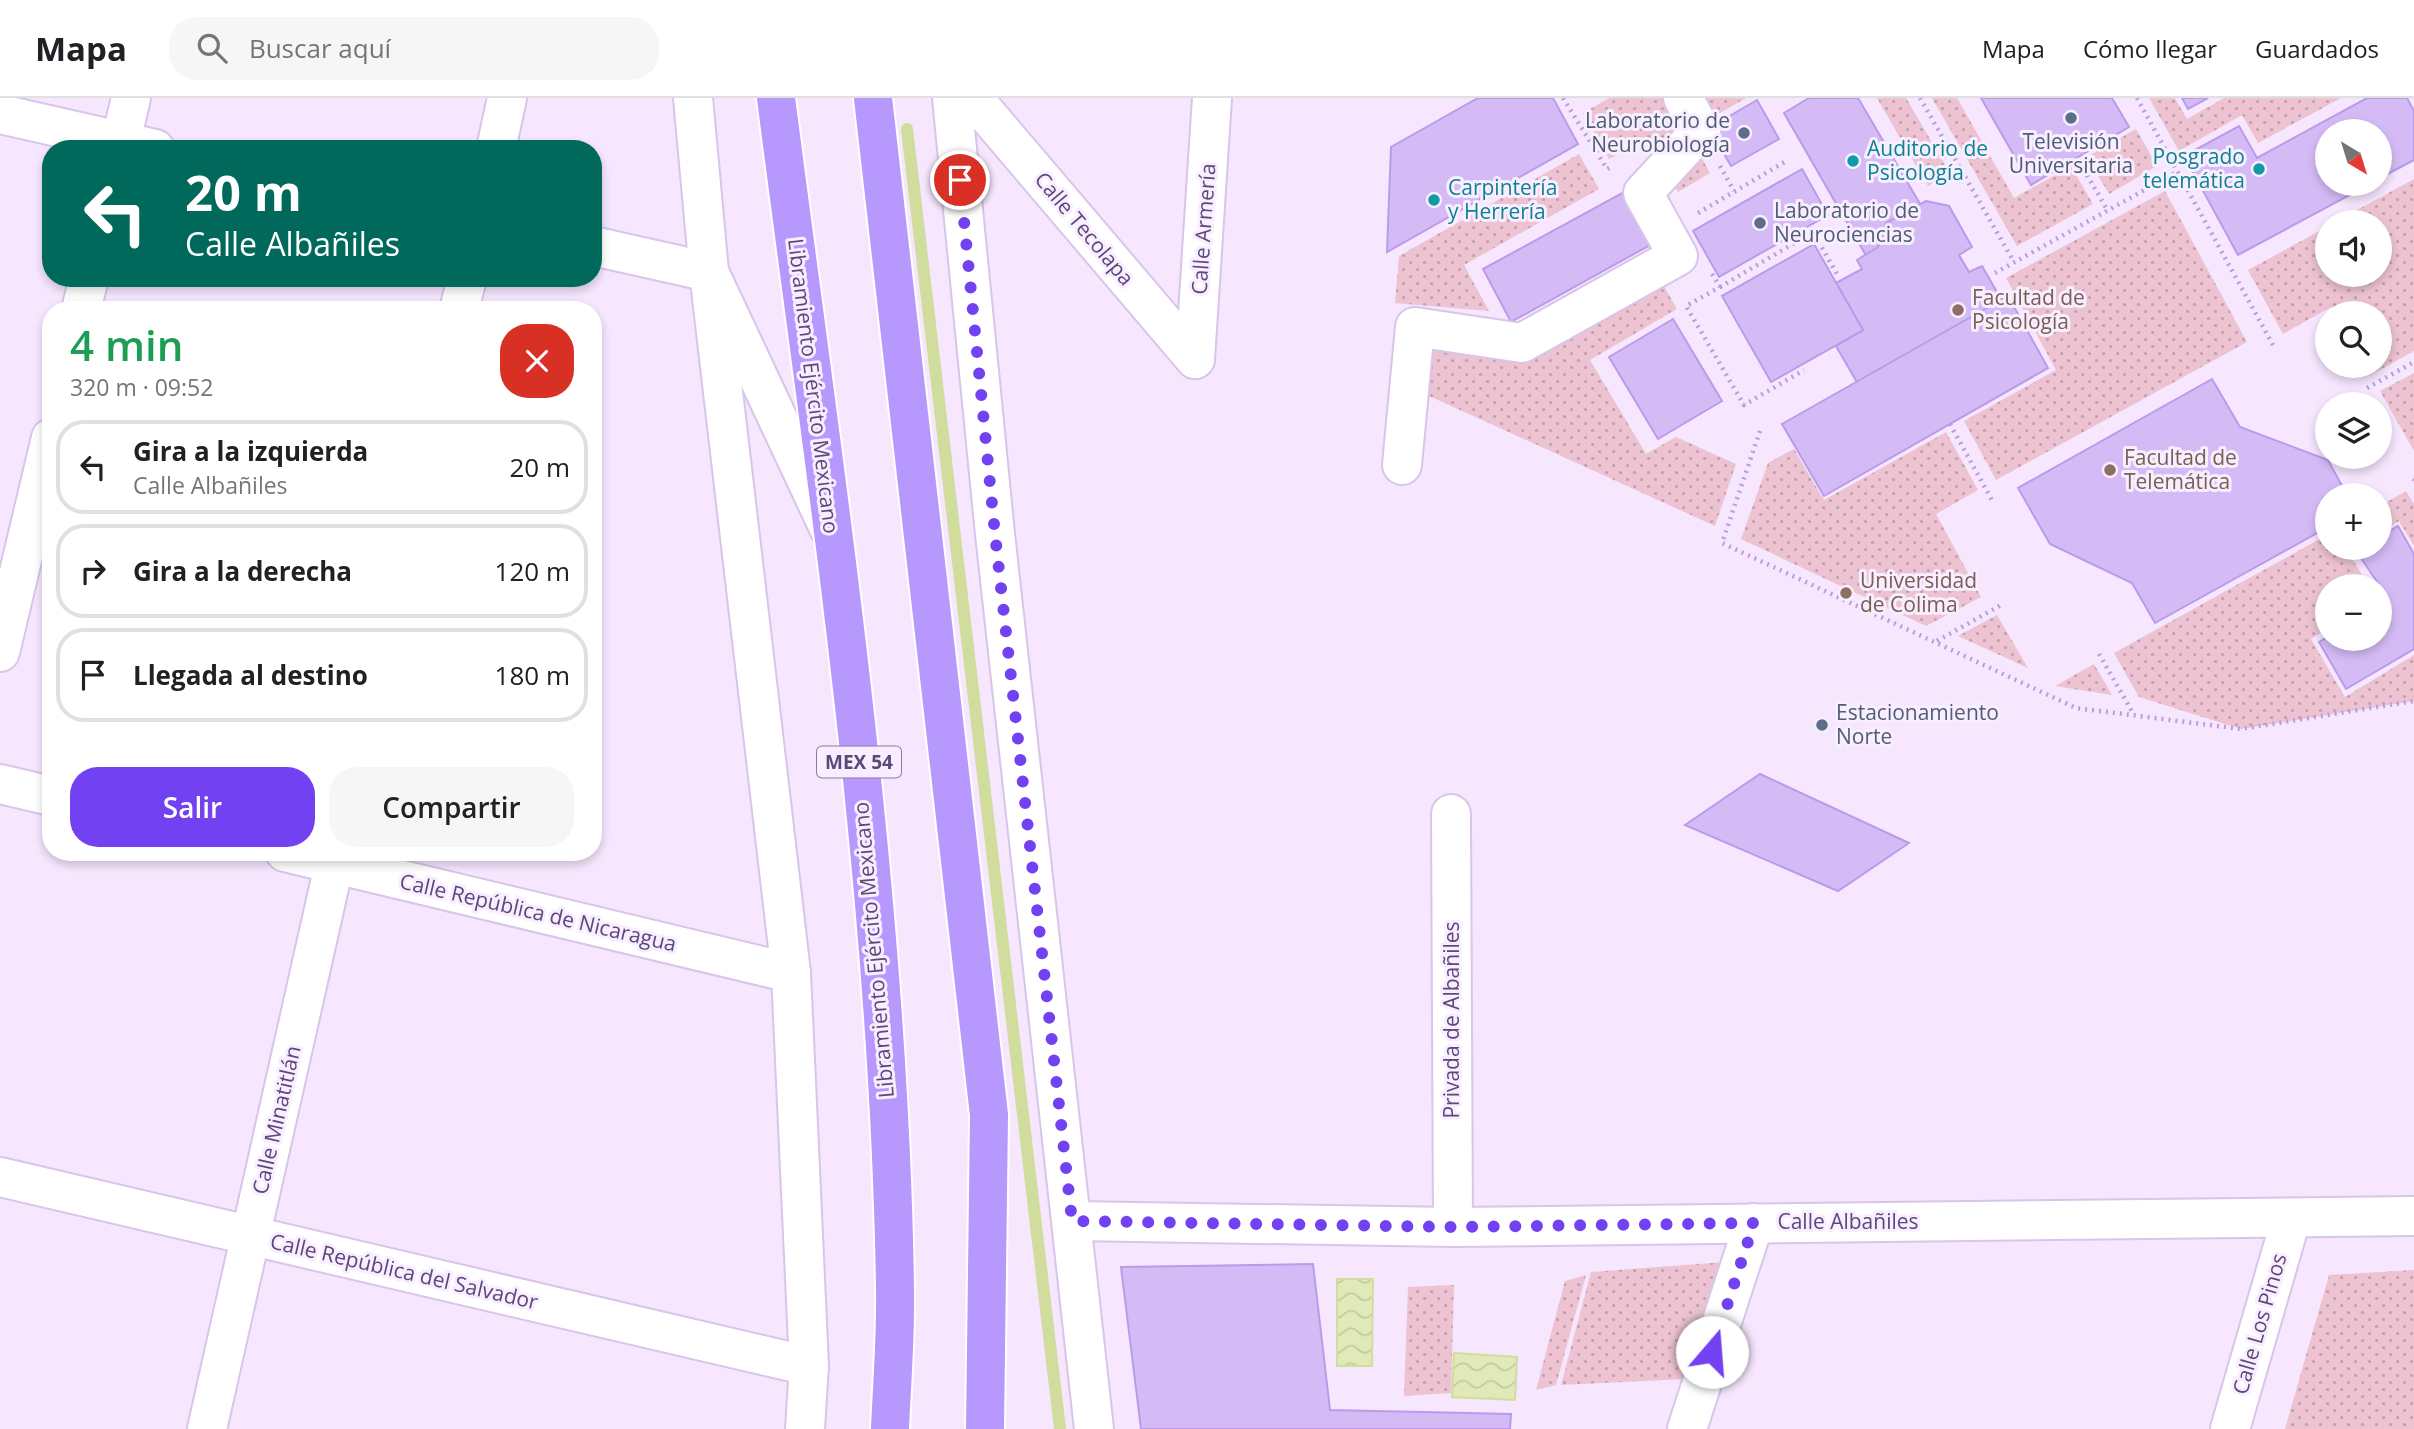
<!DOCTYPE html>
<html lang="es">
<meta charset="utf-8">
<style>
:root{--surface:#fff;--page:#f6f6f6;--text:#202124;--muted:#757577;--line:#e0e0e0;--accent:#7141f2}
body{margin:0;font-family:"Open Sans",sans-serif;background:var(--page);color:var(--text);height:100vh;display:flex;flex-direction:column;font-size:26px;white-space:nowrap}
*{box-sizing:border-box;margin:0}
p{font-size:23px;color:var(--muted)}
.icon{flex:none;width:38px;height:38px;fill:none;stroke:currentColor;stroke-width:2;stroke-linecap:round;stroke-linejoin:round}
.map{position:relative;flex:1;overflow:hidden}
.drawer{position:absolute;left:42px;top:203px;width:560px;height:560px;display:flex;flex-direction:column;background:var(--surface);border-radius:28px;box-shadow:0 4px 10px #0003}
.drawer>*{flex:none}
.guide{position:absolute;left:42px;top:42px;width:560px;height:147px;border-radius:28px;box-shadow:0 4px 10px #0003;background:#00695c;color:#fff;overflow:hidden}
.needle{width:46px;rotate:142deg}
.fabs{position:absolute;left:2315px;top:21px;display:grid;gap:14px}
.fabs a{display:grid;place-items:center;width:77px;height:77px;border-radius:50%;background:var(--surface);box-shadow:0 4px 10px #0003;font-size:35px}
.pin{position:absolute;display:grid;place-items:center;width:60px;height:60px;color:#fff;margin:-30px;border:4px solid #fff;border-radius:50%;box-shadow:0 2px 7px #0007}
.me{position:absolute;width:77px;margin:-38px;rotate:18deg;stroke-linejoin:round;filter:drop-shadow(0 0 5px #0008)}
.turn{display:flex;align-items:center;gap:24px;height:147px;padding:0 28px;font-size:32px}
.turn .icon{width:91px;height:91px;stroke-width:2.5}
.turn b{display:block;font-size:49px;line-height:60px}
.round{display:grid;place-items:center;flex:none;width:74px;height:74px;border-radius:28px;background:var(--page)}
.head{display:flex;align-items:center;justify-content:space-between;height:119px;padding:0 28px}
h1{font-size:42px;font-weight:600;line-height:52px;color:#1e9e55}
.button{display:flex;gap:14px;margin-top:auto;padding:14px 28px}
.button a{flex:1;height:80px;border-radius:28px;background:var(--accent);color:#fff;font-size:28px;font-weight:600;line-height:80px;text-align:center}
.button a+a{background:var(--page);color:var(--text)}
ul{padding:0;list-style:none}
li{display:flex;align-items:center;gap:21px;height:94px;margin:0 14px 10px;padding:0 14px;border:4px solid var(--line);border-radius:28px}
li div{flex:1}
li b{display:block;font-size:26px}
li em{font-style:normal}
header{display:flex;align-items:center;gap:42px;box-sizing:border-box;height:98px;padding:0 35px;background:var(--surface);border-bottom:2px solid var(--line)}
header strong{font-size:33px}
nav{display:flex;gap:38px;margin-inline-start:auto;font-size:24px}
.search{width:490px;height:63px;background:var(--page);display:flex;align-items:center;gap:18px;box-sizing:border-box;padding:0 24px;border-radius:28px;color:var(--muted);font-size:26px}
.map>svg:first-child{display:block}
</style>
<header>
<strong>Mapa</strong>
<div class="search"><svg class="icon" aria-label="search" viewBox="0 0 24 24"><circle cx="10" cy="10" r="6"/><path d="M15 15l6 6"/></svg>Buscar aquí</div>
<nav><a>Mapa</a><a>Cómo llegar</a><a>Guardados</a></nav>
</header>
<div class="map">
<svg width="2414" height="1331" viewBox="0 0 2414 1331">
<defs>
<pattern id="grass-dots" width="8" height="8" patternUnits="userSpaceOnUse" patternTransform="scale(1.75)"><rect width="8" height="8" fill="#edc3d2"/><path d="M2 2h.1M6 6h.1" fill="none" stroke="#c3a0af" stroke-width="1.8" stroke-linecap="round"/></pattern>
<pattern id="water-waves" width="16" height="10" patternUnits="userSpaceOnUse" patternTransform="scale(1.75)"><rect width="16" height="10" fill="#e0eab8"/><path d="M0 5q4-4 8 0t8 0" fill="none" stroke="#c3caa2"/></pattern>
</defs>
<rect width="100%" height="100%" fill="#f6e6fe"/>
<!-- grass -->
<g fill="url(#grass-dots)">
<polygon points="1609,0 1746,0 1687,34 1710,75 1678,94 1646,40 1609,61 1583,15"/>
<polygon points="1877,0 1906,0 1950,75 1928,88"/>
<polygon points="1932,0 1957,0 2014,100 2071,68 2093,106 2017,148"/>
<polygon points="2149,0 2175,0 2187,21 2224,0 2341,0 2258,45 2242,17 2179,53"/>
<polygon points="2136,31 2157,68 2109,96 2087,59"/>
<polygon points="1579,56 1599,91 1464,167 1489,213 1395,205 1399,158"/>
<polygon points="2414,81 2414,253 2369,278 2363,268 2380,268 2380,215 2335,215 2331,209 2283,236 2248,172 2327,129 2328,177 2380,177 2380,124 2335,124"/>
<polygon points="2165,93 2247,244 1996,382 1964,323 2056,272 2006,180"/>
<polygon points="1661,183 1677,211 1590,262 1646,356 1676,339 1736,366 1715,428 1427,297 1434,247 1524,264"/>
<polygon points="2414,275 2414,353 2380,293"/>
<polygon points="1946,334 1978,392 1936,416 1981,499 1926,528 1741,441 1768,365 1794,351 1824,402"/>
<polygon points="2406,393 2414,406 2414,448 2399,423 2380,434 2380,408"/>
<polygon points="2327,437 2328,450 2353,450 2348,454 2369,488 2328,488 2327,531 2311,541 2345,599 2414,557 2414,603 2241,631 2139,599 2114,555"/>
<polygon points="1997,517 2028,570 1958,538"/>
<polygon points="2094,566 2112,597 2055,588"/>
<polygon points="1725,1164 1685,1281 1561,1287 1591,1174"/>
<polygon points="2414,1172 2414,1331 2285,1331 2329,1177"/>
<polygon points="1586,1177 1556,1287 1536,1292 1565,1183"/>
<polygon points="1454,1187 1451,1295 1404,1298 1408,1189"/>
</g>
<!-- water -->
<g fill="url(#water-waves)" stroke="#d0dd9d" stroke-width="2">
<polygon points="1337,1181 1373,1181 1372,1268 1337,1268"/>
<polygon points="1454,1255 1517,1259 1515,1302 1452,1299"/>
</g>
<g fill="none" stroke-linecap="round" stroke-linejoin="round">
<!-- stream -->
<polyline stroke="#d0dd9d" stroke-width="12" points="907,31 1060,1331"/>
</g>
<!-- building -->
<g fill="#d5bbf6" stroke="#bc9aea" stroke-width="2">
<polygon points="1478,0 1553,0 1578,46 1387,154 1391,49"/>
<polygon points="1809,0 1858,0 1923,111 1891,130 1885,151 1868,161 1784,15"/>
<polygon points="1981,0 2112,0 2129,29 2031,87"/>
<polygon points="2182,0 2208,0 2188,11"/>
<polygon points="2367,0 2407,0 2414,13 2414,62 2380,80 2380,33 2328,33 2328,86 2370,86 2238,157 2184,58 2239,28 2257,60"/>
<polygon points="1757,2 1779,41 1731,68 1709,30"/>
<polygon points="1802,71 1828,117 1719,179 1693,133"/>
<polygon points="1624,94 1652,146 1511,224 1483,171"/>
<polygon points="1926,103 1949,108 1972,149 1959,157 1969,174 1982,168 2013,222 1869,305 1836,248 1863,232 1836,185 1862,171 1857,162 1878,149 1886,125"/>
<polygon points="1814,146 1863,232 1771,284 1722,198"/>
<polygon points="2008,198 2048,270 1824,398 1782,326"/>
<polygon points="1673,221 1722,303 1658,341 1609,259"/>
<polygon points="2212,281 2240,329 2328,362 2347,397 2328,397 2328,429 2155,525 2132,485 2050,446 2018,390"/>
<polygon points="2398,428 2414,456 2414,551 2346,591 2319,544 2328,539 2380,541 2380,508 2386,504 2380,488 2356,453 2362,450 2380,450 2380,439"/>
<polygon points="1760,676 1909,745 1838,793 1685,727"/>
<polygon points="1313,1166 1330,1312 1511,1316 1510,1331 1141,1331 1121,1169"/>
</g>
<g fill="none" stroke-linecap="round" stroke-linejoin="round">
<!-- minor casing -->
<g stroke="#d8c5e9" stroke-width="42">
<g id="minor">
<polyline points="693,0 709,174 791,875 809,1268 805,1331"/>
<polyline points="952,0 995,436 1094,1331"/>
<polyline points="973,0 1195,261"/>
<polyline points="0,16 155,51"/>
<polyline points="119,51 131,0"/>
<polyline points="496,51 507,0"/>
<polyline points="593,148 709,174 829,430"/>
<polyline points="81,212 89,180"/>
<polyline points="459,212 467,180"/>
<polyline points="1195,261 1212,0"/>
<polyline points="1402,367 1415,229 1522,245 1678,158 1643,95 1701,32 1683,0"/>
<polyline points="0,554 51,340"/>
<polyline points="0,686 51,698"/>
<polyline points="1451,716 1453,1129"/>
<polyline points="285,754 791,875"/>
<polyline points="0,1079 809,1268"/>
<polyline points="1072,1123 1453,1129 2414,1118"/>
<polyline points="207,1331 337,754"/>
<polyline points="1687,1331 1754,1125"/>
<polyline points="2230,1331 2291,1121"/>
</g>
</g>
<!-- highway casing -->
<g stroke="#fff" stroke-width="42">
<g id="highway">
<path d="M 776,0 C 827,395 889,791 895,1190 C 896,1237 892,1284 890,1331"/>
<polyline points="873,0 989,1017 985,1331"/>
</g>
</g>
<!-- path -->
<g stroke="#b89edb" stroke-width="4.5" stroke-dasharray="2 5" stroke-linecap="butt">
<polyline points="1563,0 1607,71 1611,69"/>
<polyline points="1920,0 2014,164"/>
<polyline points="2137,0 2273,247"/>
<polyline points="2080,65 2108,113"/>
<polyline points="1720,68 1734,93"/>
<polyline points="1698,115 1788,62"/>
<polyline points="1995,175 2177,74"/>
<polyline points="1712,176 1720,189 1686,208 1744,307 1804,272"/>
<polyline points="1720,189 1813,134 1838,178"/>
<polyline points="2367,290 2414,264"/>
<polyline points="1950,326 1993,404"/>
<polyline points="1760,333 1722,445 2076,610 2241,631 2414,603"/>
<polyline points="2413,381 2414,382"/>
<polyline points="1937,543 2001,507"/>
<polyline points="2099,556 2133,615"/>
</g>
<!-- minor -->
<use href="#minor" stroke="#fff" stroke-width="38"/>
<!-- highway -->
<use href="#highway" stroke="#b798fd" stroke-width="38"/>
</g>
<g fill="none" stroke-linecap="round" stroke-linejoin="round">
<!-- route -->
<polyline stroke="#7141f2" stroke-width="12" stroke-dasharray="0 21.6" points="960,82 995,436 1072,1123 1453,1129 1754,1125 1712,1254"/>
</g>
<!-- markers -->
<g fill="#5c6f8a" stroke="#f9eeff" stroke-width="2.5">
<circle cx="2071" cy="20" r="7"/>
<circle cx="1744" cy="35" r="7"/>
<circle cx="1760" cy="125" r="7"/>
<circle cx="1822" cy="627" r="7"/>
</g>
<g fill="#0f9aa8" stroke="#f9eeff" stroke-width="2.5">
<circle cx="1853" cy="63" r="7"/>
<circle cx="2259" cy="71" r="7"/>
<circle cx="1434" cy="102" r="7"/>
</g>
<g fill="#8d6e63" stroke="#f9eeff" stroke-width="2.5">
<circle cx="1958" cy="212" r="7"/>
<circle cx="2110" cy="372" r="7"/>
<circle cx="1846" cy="495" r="7"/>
</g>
<g text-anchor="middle" stroke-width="6" stroke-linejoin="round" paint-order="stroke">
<!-- shield labels -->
<rect fill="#f9eeff" stroke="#8b7aa2" stroke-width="2" x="817" y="648.5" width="84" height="31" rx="5"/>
<g font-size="19" font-weight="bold" fill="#5c487a">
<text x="859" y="671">MEX 54</text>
</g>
<!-- service labels -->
<g font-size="21" fill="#4e5e75" stroke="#f9eeff" text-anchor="start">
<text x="1730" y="30" text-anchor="end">Laboratorio de<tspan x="1730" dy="24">Neurobiología</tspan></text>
<text x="2071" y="51" text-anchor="middle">Televisión<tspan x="2071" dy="24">Universitaria</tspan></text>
<text x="1774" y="120">Laboratorio de<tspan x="1774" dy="24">Neurociencias</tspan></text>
<text x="1836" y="622">Estacionamiento<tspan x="1836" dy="24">Norte</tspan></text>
</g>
<!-- culture labels -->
<g font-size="21" fill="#0d838f" stroke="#f9eeff" text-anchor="start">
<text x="1867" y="58">Auditorio de<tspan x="1867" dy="24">Psicología</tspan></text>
<text x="2245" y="66" text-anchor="end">Posgrado<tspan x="2245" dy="24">telemática</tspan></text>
<text x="1448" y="97">Carpintería<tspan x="1448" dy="24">y Herrería</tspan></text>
</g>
<!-- street labels -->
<g font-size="21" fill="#5c487a" stroke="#f9eeff">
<text transform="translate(1084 131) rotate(50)" y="7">Calle Tecolapa</text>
<text transform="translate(1204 131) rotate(-86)" y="7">Calle Armería</text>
<text transform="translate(813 288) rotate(83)" y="7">Libramiento Ejército Mexicano</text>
<text transform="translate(538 815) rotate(13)" y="7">Calle República de Nicaragua</text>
<text transform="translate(874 852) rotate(-95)" y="7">Libramiento Ejército Mexicano</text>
<text transform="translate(1452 922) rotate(-90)" y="7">Privada de Albañiles</text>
<text transform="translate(277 1022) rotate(-77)" y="7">Calle Minatitlán</text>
<text x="1848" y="1131">Calle Albañiles</text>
<text transform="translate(404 1174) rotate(13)" y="7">Calle República del Salvador</text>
<text transform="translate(2260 1226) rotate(-74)" y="7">Calle Los Pinos</text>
</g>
<!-- education labels -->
<g font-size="21" fill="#785e54" stroke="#f9eeff" text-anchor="start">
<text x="1972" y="207">Facultad de<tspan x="1972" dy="24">Psicología</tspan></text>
<text x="2124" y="367">Facultad de<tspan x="2124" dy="24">Telemática</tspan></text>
<text x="1860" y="490">Universidad<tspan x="1860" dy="24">de Colima</tspan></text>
</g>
</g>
</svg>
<div class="fabs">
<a><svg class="needle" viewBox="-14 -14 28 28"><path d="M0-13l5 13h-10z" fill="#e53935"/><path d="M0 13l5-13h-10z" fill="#757577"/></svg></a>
<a><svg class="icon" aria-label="sound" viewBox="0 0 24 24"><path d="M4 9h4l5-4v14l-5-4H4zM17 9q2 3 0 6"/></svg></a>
<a><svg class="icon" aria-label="search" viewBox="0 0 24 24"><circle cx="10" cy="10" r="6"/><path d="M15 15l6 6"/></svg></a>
<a><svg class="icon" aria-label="layers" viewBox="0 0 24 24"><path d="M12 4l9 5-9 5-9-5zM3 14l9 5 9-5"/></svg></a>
<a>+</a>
<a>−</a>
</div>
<div class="pin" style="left:960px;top:82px;background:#d93025"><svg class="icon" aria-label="arrive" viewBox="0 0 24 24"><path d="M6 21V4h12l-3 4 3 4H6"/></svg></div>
<svg class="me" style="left:1712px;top:1254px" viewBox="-20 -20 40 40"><circle r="19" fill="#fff"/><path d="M0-13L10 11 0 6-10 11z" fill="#7141f2"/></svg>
<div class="guide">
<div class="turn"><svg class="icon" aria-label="left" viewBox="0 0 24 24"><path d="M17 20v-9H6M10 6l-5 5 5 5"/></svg><div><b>20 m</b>Calle Albañiles</div></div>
</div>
<section class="drawer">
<div class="head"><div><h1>4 min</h1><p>320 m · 09:52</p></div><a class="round" style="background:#d93025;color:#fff"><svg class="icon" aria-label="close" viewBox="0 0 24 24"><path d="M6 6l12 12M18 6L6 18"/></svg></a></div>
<ul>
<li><svg class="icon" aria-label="left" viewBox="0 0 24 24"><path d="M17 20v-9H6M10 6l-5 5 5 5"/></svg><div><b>Gira a la izquierda</b><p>Calle Albañiles</p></div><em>20 m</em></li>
<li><svg class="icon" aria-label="right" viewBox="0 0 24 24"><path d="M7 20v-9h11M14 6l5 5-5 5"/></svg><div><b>Gira a la derecha</b></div><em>120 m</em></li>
<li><svg class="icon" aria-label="arrive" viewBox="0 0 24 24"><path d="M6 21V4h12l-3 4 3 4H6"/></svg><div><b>Llegada al destino</b></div><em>180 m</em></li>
</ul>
<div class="button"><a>Salir</a><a>Compartir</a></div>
</section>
</div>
